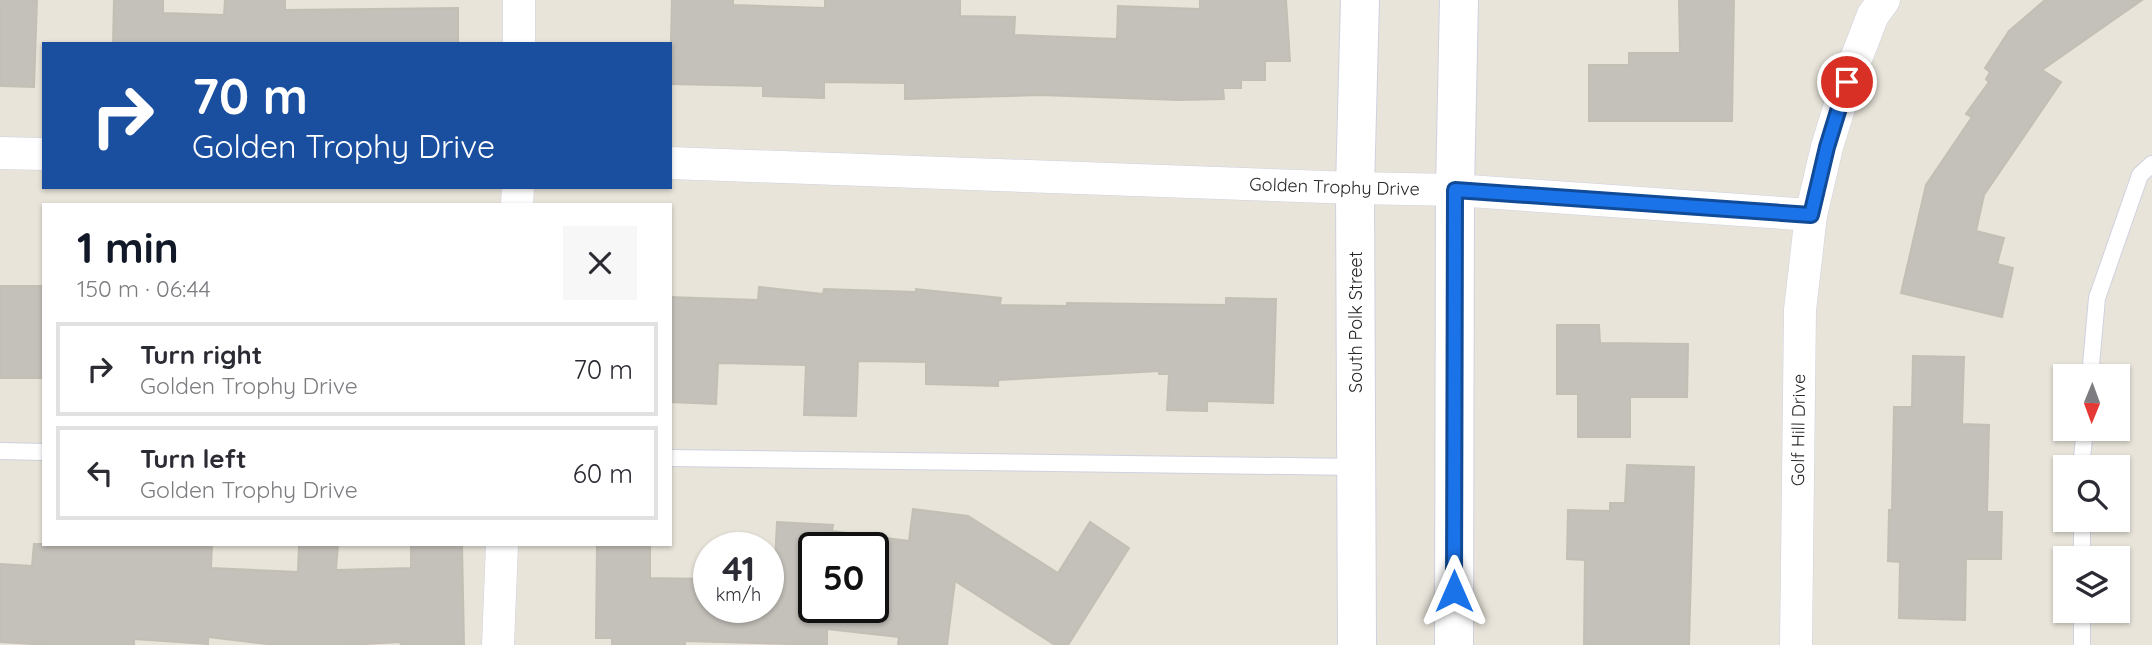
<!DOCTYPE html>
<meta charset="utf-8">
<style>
:root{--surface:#fff;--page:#f7f7f7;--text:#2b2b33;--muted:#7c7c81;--line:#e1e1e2;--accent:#111827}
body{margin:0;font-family:Quicksand,sans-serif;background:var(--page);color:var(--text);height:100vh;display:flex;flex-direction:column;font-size:26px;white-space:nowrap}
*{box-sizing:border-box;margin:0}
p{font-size:23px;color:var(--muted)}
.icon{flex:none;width:38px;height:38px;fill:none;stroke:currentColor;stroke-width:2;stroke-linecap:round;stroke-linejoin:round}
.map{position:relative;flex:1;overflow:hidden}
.side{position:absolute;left:42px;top:203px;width:630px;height:343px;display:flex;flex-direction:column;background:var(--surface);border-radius:0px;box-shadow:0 2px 5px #0004}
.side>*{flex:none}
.hud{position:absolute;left:42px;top:42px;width:630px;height:147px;border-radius:0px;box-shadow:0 2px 5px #0004;background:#1a4fa0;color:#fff;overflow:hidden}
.needle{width:46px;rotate:181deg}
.buttons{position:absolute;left:2053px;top:364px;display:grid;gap:14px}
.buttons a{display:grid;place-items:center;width:77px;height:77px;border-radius:0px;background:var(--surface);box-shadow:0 2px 5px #0004;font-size:35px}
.speed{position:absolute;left:693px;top:532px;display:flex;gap:14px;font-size:35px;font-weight:700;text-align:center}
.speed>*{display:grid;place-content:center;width:91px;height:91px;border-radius:50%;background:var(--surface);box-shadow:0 2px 5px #0004;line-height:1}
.speed small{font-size:18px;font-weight:400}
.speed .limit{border:4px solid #111;border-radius:10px;background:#fff;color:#111}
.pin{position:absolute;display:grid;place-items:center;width:60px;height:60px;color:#fff;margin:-30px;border:4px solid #fff;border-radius:50%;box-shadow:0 2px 7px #0007}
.me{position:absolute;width:77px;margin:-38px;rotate:0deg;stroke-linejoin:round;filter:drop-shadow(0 0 5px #0008)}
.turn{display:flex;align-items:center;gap:24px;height:147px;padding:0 35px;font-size:32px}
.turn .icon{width:91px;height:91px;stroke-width:2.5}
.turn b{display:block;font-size:49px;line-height:60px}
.round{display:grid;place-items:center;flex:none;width:74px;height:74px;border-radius:0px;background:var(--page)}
.head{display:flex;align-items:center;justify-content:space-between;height:119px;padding:0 35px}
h1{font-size:42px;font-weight:700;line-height:52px;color:var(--accent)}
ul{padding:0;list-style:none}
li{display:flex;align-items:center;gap:21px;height:94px;margin:0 14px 10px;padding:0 21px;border:4px solid var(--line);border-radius:0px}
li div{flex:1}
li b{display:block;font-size:26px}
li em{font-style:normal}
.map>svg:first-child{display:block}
</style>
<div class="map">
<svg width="2152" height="645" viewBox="0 0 2152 645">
<rect width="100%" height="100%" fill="#e8e4da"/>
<!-- building -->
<g fill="#c4c0ba" stroke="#c3bfb4" stroke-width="2" fill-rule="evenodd">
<polygon points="0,0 37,0 34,87 0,86"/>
<polygon points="114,0 163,0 163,13 224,15 225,0 285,0 285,10 458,8 458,44 113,44"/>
<polygon points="672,0 733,0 733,5 825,8 825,0 960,0 960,16 1015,17 1014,35 1117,39 1118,6 1200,9 1200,0 1286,0 1290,61 1265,61 1265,80 1241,80 1241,88 1223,88 1224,99 1179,100 1041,95 905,99 905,83 824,82 824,98 763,96 763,86 670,84"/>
<polygon points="1679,0 1734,0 1732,121 1589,121 1589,65 1629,65 1629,53 1680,53"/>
<polygon points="2045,0 2142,0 2042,70 2061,82 1984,195 1976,231 2004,238 1997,264 2013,268 2002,317 1901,293 1926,185 1972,117 1966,114 1989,82 1986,79 1990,72 1985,68 2009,31"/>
<rect x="0" y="286" width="44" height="92"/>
<polygon points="759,287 823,294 824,289 916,292 916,289 1001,298 1000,305 1067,306 1067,303 1226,305 1226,298 1276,299 1273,403 1207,401 1207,411 1167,410 1169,374 1159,374 1159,371 998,380 998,386 926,384 926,362 858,361 856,416 804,415 806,365 718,363 716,404 670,402 670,297 758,300"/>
<polygon points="1557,325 1599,325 1600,343 1688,344 1687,397 1630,397 1630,437 1578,437 1578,394 1557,394"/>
<polygon points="1913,356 1964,357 1962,424 1989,425 1987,512 2002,512 2001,559 1966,559 1965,620 1899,618 1900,562 1888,561 1889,510 1892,510 1894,407 1912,407"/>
<polygon points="1627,465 1694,467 1689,645 1584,645 1585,560 1567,559 1568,510 1610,511 1610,503 1625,503"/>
<path d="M 913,509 L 968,516 L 1058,573 L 1090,522 L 1129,548 L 1068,645 L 1055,645 L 955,581 L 947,645 L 898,645 L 899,637 L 827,629 L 827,645 L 685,641 L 685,645 L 612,645 L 612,638 L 596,638 L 597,544 L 650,544 L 650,578 L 706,579 L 706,607 L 768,607 L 768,582 L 774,582 L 777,522 L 833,525 L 832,531 L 909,541 ZM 814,548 L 873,548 L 873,607 L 814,607 Z"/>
<polygon points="34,544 212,544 211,568 298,572 299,544 338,544 336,570 411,568 411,544 462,544 464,645 401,645 400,642 346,645 276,645 208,637 208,644 134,639 134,645 50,645 0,642 0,564 32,566"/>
</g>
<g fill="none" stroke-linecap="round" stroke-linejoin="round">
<!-- service casing -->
<g stroke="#cfd1df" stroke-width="18">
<g id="service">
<polyline points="2090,376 2097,298 2140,175 2152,164"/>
<polyline points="0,451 44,452"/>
<polyline points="670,458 1357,467"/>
<polyline points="2081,467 2085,429"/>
<polyline points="2082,520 2082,558"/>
<polyline points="2082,645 2082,611"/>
</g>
</g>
<!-- minor casing -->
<g stroke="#cfd1df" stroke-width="33">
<g id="minor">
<polyline points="519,0 519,44"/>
<polyline points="0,153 44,154"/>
<path id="s1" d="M 670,163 L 1355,188 L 1455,190 L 1811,215"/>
<polyline points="517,205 518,187"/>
<polyline points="498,645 502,544"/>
<path id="s2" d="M 1796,645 L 1800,310 L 1811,215 L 1827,147 L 1847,82 L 1873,15 L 1884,0"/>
</g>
</g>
<!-- secondary casing -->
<g stroke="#cfd1df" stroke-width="40">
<g id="secondary">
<polyline points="1357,645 1355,188 1360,0"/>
<polyline points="1454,645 1455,190 1459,0"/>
</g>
</g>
<!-- service -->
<use href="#service" stroke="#fff" stroke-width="16"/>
<!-- minor -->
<use href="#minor" stroke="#fff" stroke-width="32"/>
<!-- secondary -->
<use href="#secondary" stroke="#fff" stroke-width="38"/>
</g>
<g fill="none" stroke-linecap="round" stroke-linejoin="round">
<!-- route casing -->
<g stroke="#114b97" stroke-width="18">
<polyline id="route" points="1454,591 1455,190 1811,215 1827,147 1847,82"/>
</g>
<!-- route -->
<use href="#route" stroke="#1a73e8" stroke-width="12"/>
</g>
<g text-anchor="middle" stroke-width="7" stroke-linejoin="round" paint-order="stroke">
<!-- street labels -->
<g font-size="18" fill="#272727" stroke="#fff">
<text dy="6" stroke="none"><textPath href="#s1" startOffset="665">Golden Trophy Drive</textPath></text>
<text transform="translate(1356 322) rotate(-90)" y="6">South Polk Street</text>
<text dy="6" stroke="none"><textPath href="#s2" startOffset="215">Golf Hill Drive</textPath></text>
</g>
</g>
</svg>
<div class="buttons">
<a><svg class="needle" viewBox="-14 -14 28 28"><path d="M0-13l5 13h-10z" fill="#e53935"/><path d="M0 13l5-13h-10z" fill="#7c7c81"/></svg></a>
<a><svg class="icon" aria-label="search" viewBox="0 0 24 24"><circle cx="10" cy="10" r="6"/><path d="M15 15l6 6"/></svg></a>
<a><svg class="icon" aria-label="layers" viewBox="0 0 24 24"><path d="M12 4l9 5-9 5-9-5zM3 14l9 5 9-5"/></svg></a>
</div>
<div class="speed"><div>41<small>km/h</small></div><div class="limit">50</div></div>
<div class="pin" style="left:1847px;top:82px;background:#d93025"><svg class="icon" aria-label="arrive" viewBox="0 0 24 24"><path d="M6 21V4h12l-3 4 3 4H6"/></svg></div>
<svg class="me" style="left:1454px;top:591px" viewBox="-20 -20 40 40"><path d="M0-17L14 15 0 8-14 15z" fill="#1a73e8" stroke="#fff" stroke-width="4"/></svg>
<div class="hud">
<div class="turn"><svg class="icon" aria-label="right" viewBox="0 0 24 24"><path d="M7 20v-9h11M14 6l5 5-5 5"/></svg><div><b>70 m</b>Golden Trophy Drive</div></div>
</div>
<section class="side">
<div class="head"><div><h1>1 min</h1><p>150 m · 06:44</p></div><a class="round"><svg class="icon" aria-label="close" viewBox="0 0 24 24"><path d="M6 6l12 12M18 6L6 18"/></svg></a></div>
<ul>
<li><svg class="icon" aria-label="right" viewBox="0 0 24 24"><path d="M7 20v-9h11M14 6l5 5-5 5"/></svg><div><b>Turn right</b><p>Golden Trophy Drive</p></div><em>70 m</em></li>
<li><svg class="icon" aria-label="left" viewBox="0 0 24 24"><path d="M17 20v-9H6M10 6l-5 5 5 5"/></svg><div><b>Turn left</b><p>Golden Trophy Drive</p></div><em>60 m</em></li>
</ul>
</section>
</div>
